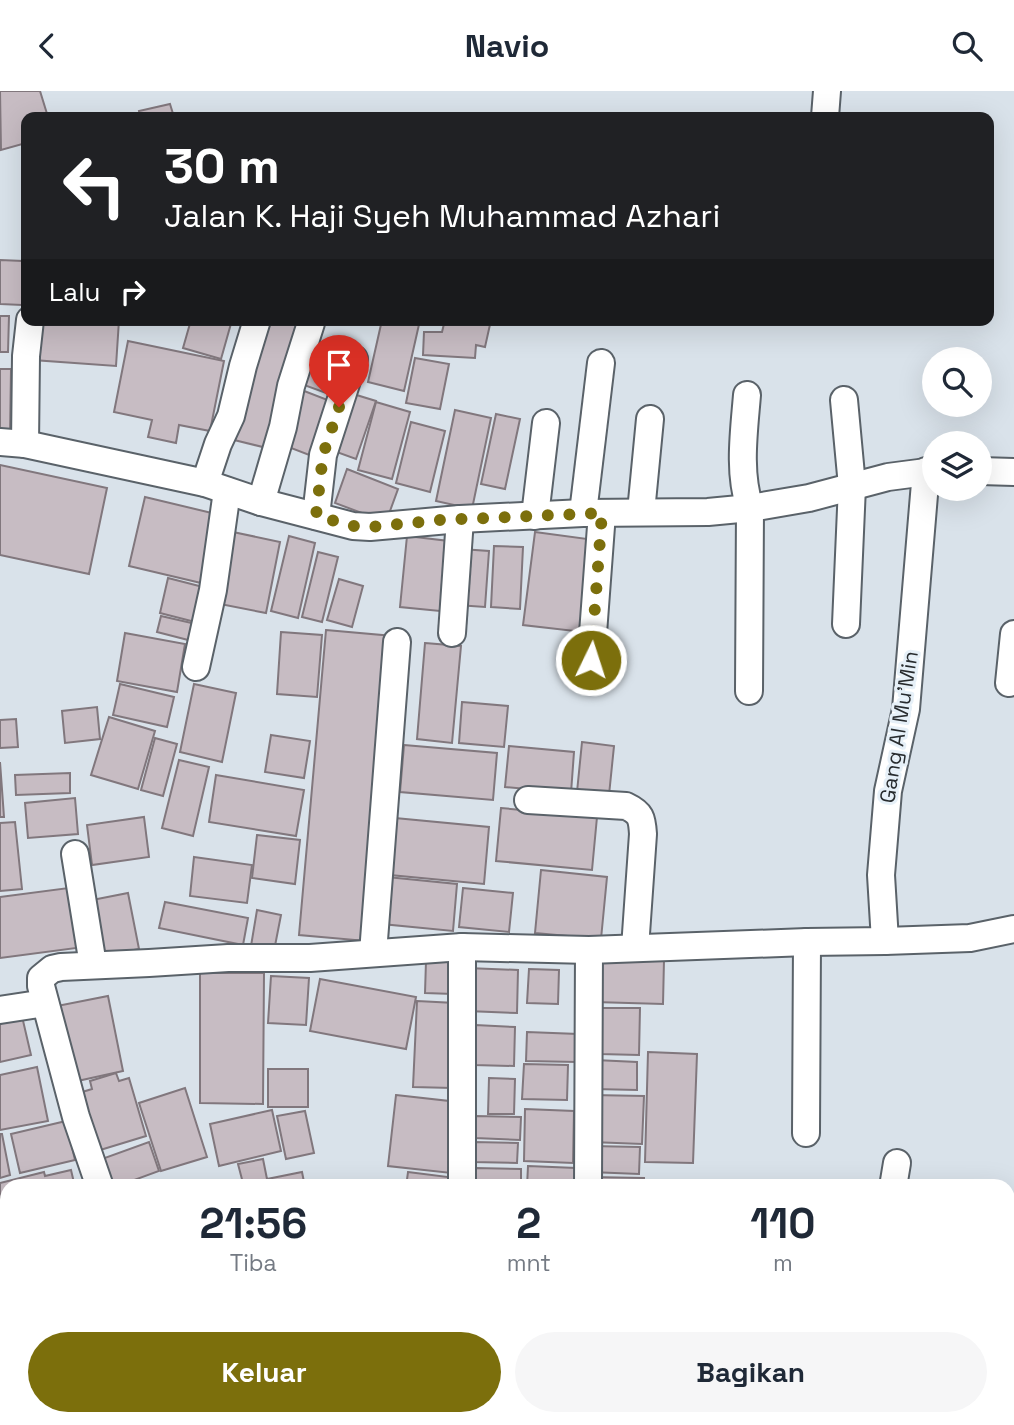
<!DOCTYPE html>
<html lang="id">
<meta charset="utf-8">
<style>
:root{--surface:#fff;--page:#f6f6f7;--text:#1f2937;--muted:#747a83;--accent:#7c6f0c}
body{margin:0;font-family:"Space Grotesk",sans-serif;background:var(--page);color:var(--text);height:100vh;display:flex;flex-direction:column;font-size:26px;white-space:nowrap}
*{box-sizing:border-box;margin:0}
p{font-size:23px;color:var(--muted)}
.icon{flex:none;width:38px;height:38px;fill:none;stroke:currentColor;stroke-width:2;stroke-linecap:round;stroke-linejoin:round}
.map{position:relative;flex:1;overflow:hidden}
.sheet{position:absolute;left:0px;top:1088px;width:1015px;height:247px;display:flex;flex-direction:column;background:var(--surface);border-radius:21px 21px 0 0;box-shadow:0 7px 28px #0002}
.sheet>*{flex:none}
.top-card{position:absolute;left:21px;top:21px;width:973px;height:214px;border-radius:14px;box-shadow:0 7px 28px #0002;background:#202124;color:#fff;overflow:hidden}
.controls{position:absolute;left:922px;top:256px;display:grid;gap:14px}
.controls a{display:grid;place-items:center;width:70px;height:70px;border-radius:50%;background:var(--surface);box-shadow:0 7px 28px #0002;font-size:35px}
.pin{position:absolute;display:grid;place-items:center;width:60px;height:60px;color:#fff;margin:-72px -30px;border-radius:50% 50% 50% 0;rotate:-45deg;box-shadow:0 0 7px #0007}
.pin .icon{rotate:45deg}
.me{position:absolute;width:77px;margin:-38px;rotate:4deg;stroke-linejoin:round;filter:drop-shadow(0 0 5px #0008)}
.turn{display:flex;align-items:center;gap:24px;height:147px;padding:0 28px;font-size:32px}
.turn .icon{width:91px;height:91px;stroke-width:2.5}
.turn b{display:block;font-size:49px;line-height:60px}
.then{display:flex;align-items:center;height:66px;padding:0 28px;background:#0003;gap:14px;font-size:26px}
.eta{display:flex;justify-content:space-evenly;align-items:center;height:119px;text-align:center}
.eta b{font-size:42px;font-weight:700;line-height:49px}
.cta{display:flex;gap:14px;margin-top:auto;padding:14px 28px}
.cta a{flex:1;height:80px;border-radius:42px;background:var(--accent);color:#fff;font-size:28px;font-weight:700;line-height:80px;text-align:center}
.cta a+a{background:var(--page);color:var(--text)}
header{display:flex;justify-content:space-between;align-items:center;height:91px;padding:0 28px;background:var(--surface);font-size:32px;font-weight:700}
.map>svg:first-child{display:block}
</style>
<header><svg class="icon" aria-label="back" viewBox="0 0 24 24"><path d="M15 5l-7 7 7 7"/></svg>Navio<svg class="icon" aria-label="search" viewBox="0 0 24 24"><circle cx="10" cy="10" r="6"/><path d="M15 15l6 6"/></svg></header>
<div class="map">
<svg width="1014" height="1334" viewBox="0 0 1014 1334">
<rect width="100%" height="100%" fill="#d9e2ea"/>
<!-- building -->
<g fill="#c7bcc3" stroke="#81777d" stroke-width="2">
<polygon points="0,0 40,0 48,26 26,26 26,52 1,59"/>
<polygon points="170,13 174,26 140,26 139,20"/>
<polygon points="0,169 23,170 22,214 0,213"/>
<polygon points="0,225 9,225 8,261 0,261"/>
<polygon points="35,229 119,229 116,275 33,269"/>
<polygon points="191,229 232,229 221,268 183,257"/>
<polygon points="263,229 276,229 304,236 275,359 234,349"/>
<polygon points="382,229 420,229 404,300 368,291"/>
<polygon points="445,229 491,229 485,256 476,254 475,267 423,264 424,241 442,241"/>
<polygon points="308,247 352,264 337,306 293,290"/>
<polygon points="128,250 224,270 210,340 179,334 176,352 148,346 152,329 114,321"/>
<polygon points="415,267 449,273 440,318 406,312"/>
<polygon points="0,278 11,278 10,343 0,343"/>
<polygon points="299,298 338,313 317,367 278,352"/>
<polygon points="350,302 376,310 356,368 331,359"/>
<polygon points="376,311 410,321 392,388 358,379"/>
<polygon points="455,319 491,327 472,418 436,410"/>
<polygon points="496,323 520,328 505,398 481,393"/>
<polygon points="411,331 445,340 430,401 396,392"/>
<polygon points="0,374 107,397 89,483 0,464"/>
<polygon points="347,378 398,398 386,431 335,412"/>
<polygon points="145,406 216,423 201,492 129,475"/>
<polygon points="233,441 280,451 266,522 220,513"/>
<polygon points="535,441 595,449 583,541 523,534"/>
<polygon points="289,445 315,452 298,527 271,520"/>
<polygon points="407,445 457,451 450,521 400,516"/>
<polygon points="494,455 523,456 520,518 491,516"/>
<polygon points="461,458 489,460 485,516 457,514"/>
<polygon points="318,461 338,466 322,531 302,526"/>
<polygon points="168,487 207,497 199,532 160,522"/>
<polygon points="339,488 363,495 352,536 327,529"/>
<polygon points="161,525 196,533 192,550 157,541"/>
<polygon points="326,539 393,545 366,850 299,844"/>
<polygon points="281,541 322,544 317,606 277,603"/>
<polygon points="125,542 185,553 177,601 117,590"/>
<polygon points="425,552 461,555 452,652 417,648"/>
<polygon points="120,593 174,606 167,636 113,624"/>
<polygon points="194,593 236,602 222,671 180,661"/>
<polygon points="462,611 508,615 504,656 459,652"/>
<polygon points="97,616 100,648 65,652 62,620"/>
<polygon points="109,626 155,640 138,698 91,684"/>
<polygon points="16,628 18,656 0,657 0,629"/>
<polygon points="271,644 310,650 304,687 265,681"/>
<polygon points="155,647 177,653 163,705 141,699"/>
<polygon points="582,651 614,655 609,704 577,701"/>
<polygon points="404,654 497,662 493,709 400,701"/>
<polygon points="509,655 574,661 571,702 505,696"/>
<polygon points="179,669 209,676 193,745 162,737"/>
<polygon points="0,671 4,726 0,726"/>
<polygon points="70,682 70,702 16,704 15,684"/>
<polygon points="216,684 304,699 296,745 209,731"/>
<polygon points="75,707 78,743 28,747 25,712"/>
<polygon points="501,717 597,726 592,779 496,770"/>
<polygon points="144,726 149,766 92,774 87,734"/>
<polygon points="395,727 489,736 484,793 390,784"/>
<polygon points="15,731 22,798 0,800 0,732"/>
<polygon points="257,744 300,749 295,793 252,787"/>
<polygon points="194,766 252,774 247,812 190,805"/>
<polygon points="541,779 607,786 601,848 535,842"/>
<polygon points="387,786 457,793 453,840 382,833"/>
<polygon points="76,796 84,856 0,867 0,806"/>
<polygon points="463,797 513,802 509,841 459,836"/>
<polygon points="128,802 139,858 98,866 87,810"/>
<polygon points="165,811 248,827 243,854 159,837"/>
<polygon points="257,819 281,824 273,865 250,861"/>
<polygon points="596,867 664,869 663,913 594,911"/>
<polygon points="426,870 453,871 453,903 425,902"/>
<polygon points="467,877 518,879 517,922 467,920"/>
<polygon points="529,878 559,879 558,913 527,912"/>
<polygon points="200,882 264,882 263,1013 200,1012"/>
<polygon points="271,885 309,887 306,934 268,932"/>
<polygon points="320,888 416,906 406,958 310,940"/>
<polygon points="108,905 123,980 73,991 57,915"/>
<polygon points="417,910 455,912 452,997 413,996"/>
<polygon points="601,917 640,917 639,964 600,963"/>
<polygon points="21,921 31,964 0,971 0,926"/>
<polygon points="475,934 515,936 514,975 474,974"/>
<polygon points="527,941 578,943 577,971 526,970"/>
<polygon points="648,961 697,963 693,1072 645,1071"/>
<polygon points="595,969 637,971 637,999 594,998"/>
<polygon points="524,973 568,974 567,1009 522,1008"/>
<polygon points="37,976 48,1030 0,1039 0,984"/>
<rect x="268" y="978" width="40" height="38"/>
<polygon points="116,982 119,990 129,987 146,1045 97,1060 79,1002 92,998 90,990"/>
<polygon points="489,987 515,988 514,1023 488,1023"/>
<polygon points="185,997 207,1066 161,1080 139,1012"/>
<polygon points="396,1004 458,1011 451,1082 388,1075"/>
<polygon points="592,1004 644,1005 642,1053 591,1051"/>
<polygon points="525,1018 574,1020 573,1072 524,1070"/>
<polygon points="272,1019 281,1060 219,1075 210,1033"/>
<polygon points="305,1020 314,1062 286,1068 277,1025"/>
<polygon points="475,1025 521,1026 520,1049 475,1047"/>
<polygon points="66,1030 75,1069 20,1082 11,1043"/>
<polygon points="0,1043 2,1043 10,1084 0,1087"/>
<polygon points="149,1051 159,1080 134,1089 137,1096 108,1096 99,1069"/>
<polygon points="473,1051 518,1052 517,1072 472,1071"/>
<polygon points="591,1055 640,1056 639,1083 590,1081"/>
<polygon points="263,1068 267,1088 302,1081 305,1096 244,1096 238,1073"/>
<polygon points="528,1075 576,1077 576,1096 527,1096"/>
<polygon points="475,1077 521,1078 521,1096 475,1096"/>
<polygon points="71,1079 75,1096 7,1096 7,1155 5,1156 0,1137 0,1092 44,1081 45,1085"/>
<polygon points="408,1081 456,1087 455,1096 406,1096"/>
<polygon points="590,1086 644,1087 644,1096 589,1096"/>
<polygon points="4,1190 7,1203 7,1238 0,1239 0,1191"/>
<polygon points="7,1263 7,1312 0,1314 0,1265"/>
<polygon points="7,1317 7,1328 35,1328 36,1334 5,1334 1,1318"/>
<polygon points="43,1328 69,1328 70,1334 45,1334"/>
<polygon points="272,1328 313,1328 314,1334 273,1334"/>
<polygon points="327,1328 370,1328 370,1334 328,1334"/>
<polygon points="386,1328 444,1331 444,1334 386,1334"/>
<polygon points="518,1328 575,1328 587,1329 587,1334 517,1334"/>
<polygon points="774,1328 838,1328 837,1334 773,1334"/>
</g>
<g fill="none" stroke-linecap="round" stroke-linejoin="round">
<!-- minor casing -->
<g stroke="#5a6269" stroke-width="30">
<g id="minor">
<polyline points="825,26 827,0"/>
<path d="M 747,304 C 744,341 738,381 750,417 L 749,600"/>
<polyline points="844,309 852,395 846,533"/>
<polyline points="0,351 25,353 205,392 261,411 353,435 370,436 460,428 583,422 708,421 750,417 809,407 888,386 934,380"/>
<polyline points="25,353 26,265 30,229"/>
<polyline points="980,380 1014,381"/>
<polyline points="205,392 218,353 231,325 243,275 257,229"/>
<polyline points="261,411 283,336 291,295 311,232"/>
<polyline points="641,421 650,328"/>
<polyline points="583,422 601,272"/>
<polyline points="316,425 323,364 354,268"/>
<polyline points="535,425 546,332"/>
<polyline points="452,542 460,428"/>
<polyline points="591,569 602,422"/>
<polyline points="196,576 213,499 227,400"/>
<polyline points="1009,592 1014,543"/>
<path d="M 528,709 L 626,715 C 641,722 642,727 643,743 L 635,857"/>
<polyline points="75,763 93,874"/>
<polyline points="885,850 881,784 888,700 906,618 926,380"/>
<polyline points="373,862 397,551"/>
<polyline points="0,919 45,912"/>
<polyline points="806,1042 807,851"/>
<polyline points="100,1096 76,1026 41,895 41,887 52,878 61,876 149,872 228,867 310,867 462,856 589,859 807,851 885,850 970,847 1014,838"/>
<polyline points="462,1096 462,856"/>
<polyline points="588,1096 589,859"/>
<polyline points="893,1096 897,1072"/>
<polyline points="1008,1216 1014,1215"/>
<polyline points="0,1254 7,1252"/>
<polyline points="195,1328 197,1334"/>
<polyline points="483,1328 484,1334"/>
<polyline points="852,1334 853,1328"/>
</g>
</g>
<!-- minor -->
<use href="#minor" stroke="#fff" stroke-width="26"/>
</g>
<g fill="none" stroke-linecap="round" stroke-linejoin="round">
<!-- route -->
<polyline stroke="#7c6f0c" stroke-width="12" stroke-dasharray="0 21.6" points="339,316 323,364 316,425 353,435 370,436 441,429 602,422 591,569"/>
</g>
<g text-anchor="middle" stroke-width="6" stroke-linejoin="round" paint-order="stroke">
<!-- street labels -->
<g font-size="21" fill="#272b2e" stroke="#e6f0f8">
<text transform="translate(899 636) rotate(-81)" y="7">Gang Al Mu’Min</text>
</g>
</g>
</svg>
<div class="controls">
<a><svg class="icon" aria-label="search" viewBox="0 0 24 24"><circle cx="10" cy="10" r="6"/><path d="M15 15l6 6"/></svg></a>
<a><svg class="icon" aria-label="layers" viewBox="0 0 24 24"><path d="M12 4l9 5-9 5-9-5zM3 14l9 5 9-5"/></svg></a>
</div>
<div class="pin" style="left:339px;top:316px;background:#d93025"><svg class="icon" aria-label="arrive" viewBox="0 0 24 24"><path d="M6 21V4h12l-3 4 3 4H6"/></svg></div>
<svg class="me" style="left:591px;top:569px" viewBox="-20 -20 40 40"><circle r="17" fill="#7c6f0c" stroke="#fff" stroke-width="3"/><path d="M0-11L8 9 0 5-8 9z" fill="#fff"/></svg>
<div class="top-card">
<div class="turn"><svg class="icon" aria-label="left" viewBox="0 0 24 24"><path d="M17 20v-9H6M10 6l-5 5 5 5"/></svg><div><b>30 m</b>Jalan K. Haji Syeh Muhammad Azhari</div></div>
<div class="then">Lalu<svg class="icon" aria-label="right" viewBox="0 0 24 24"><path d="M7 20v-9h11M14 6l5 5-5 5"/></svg></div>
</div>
<section class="sheet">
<div class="eta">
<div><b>21:56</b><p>Tiba</p></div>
<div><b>2</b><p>mnt</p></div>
<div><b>110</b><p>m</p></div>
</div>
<div class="cta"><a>Keluar</a><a>Bagikan</a></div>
</section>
</div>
